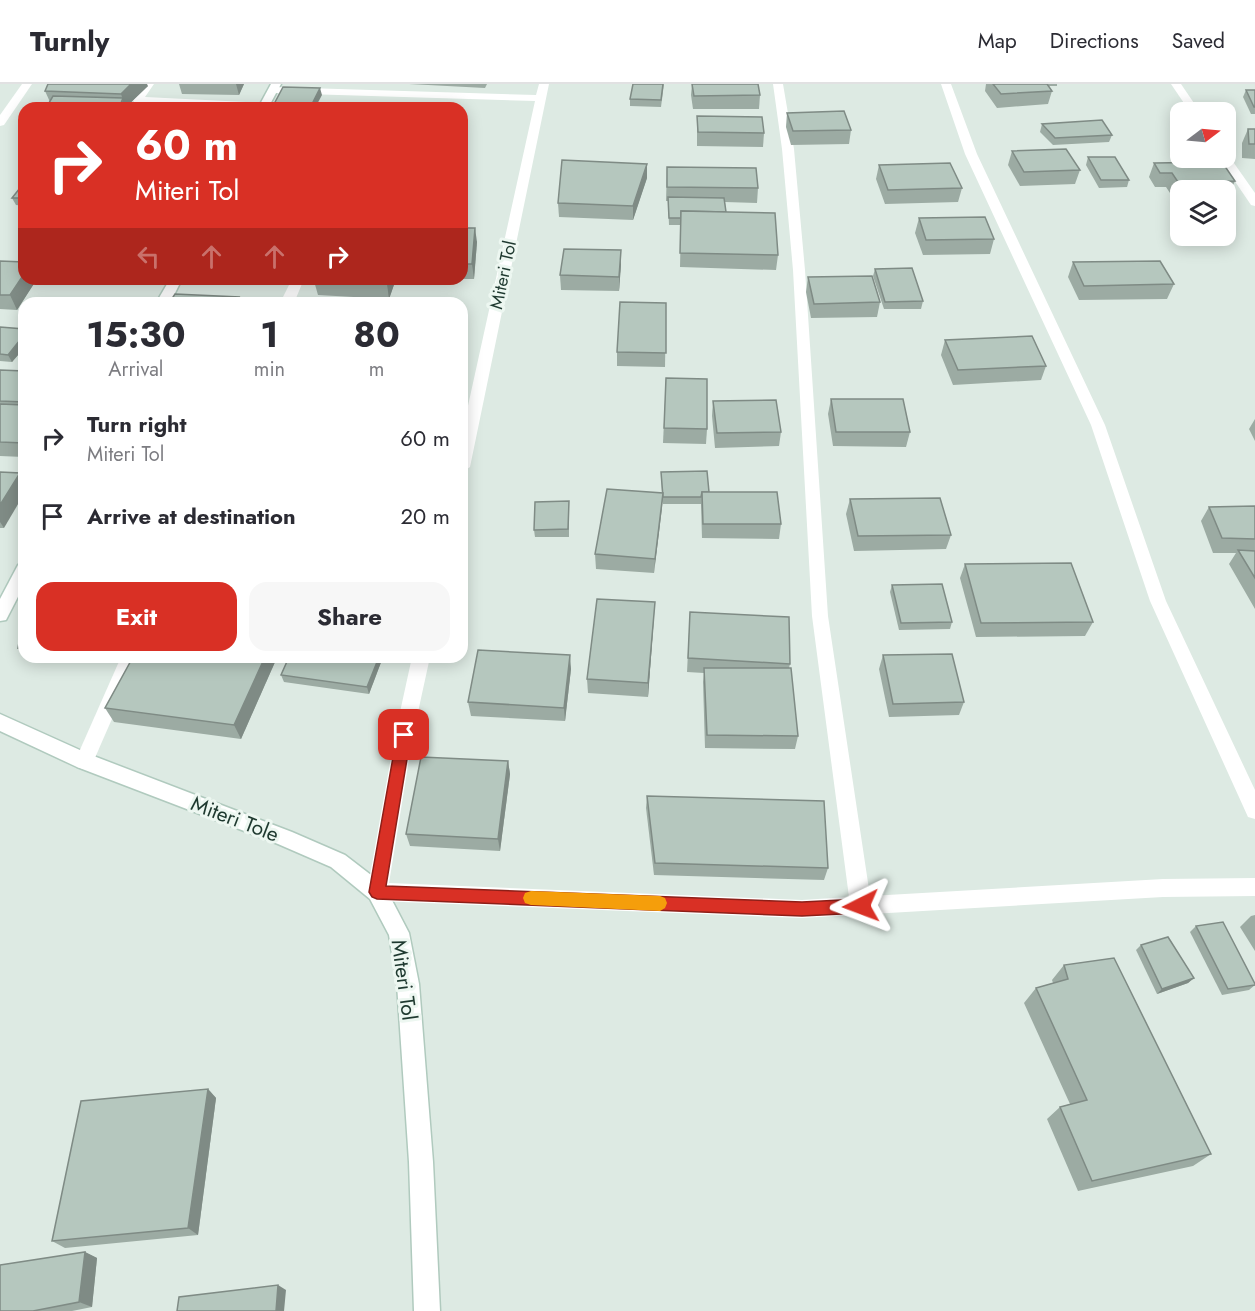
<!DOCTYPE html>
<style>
:root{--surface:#fff;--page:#f7f7f7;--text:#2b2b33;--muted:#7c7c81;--line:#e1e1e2;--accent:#d93025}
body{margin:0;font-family:Jost,sans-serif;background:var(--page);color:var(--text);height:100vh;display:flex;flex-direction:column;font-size:22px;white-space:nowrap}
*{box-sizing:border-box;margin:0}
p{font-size:20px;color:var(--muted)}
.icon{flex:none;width:33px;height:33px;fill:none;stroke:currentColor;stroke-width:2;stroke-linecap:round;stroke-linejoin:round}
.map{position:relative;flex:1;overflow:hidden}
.side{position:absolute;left:18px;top:213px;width:450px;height:366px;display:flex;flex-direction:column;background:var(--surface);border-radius:18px;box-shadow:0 3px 15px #0003}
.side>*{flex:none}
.hud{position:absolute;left:18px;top:18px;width:450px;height:183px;border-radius:18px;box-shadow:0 3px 15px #0003;background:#d93025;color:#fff;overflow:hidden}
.needle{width:39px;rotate:74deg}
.buttons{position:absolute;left:1170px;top:18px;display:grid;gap:12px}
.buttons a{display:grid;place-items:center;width:66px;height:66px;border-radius:12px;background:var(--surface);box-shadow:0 3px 15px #0003;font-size:30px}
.pin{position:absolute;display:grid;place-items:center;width:51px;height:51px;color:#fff;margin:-26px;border-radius:12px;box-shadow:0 3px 9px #0006}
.me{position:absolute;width:66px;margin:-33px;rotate:267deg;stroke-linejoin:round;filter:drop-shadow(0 0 4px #0008)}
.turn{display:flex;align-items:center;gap:21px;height:126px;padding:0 18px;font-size:27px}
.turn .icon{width:78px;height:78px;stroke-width:2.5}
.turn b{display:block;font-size:42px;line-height:51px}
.lanes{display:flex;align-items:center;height:57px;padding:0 18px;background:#0003;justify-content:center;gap:30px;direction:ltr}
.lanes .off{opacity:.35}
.eta{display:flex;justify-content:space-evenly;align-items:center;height:102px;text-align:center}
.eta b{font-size:36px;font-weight:700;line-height:42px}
.button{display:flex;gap:12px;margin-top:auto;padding:12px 18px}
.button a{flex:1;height:69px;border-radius:18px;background:var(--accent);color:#fff;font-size:24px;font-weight:700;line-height:69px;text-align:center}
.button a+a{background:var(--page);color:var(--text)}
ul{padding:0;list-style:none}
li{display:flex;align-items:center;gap:18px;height:78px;padding:0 18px}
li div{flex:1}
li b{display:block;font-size:22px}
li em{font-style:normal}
header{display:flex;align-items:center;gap:36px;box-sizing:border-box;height:84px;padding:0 30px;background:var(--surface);border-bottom:2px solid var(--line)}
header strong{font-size:28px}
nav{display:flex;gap:33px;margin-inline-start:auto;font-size:21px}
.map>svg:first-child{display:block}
</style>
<header>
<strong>Turnly</strong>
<nav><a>Map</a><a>Directions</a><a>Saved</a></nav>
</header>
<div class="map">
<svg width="1255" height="1227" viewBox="0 0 1255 1227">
<rect width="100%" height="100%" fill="#ddeae3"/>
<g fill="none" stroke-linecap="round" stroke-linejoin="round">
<!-- secondary casing -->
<g stroke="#b0cabe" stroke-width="3">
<g id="secondary">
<polygon points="271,0 281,0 268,24 258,24"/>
<polygon points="170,195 182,195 170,219 156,219"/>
<polygon points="24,479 24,501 6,536 0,537 0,515 18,481"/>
<polygon points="0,630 91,671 292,748 345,771 384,801 409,849 419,900 433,1078 440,1227 414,1227 409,1078 397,900 389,851 370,815 331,783 278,760 77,683 0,647"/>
</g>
</g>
<!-- street -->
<g fill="#fff" fill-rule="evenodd">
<polygon points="22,0 32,0 4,41 0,42 0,31"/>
<polygon points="144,0 154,0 145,13 264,19 269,22 268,24 134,18 133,16"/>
<polygon points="539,0 549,0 470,383 462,388 462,349 535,17 273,9 268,6 273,3 536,11"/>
<polygon points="773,0 783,0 794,65 805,186 828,532 870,812 1163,795 1255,794 1255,812 1163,813 802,834 377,817 370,815 367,808 395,651 412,573 430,573 413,651 389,799 802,816 849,813 812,532 793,186 782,65"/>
<polygon points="941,0 951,0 977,70 1105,341 1166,517 1255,706 1255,735 1248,733 1150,517 1091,341 965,70"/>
<polygon points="1171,0 1181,0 1200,28 1190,28"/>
<polygon points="1226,71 1229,72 1255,109 1255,122 1251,121 1219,74 1226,74"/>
<polygon points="292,195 304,195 294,219 280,219"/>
<polygon points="121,573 139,573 91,683 84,685 77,683 75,677"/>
</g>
<!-- secondary -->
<use href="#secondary" fill="#fff" fill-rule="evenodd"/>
</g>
<!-- wall -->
<g fill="#9caba3">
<polygon points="179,0 244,0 239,11 182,10"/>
<polygon points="409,0 487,0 485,4"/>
<polygon points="664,0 661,23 630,22 630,15"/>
<polygon points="692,0 760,11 759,25 693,25 691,11"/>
<polygon points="986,0 1057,0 1057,2 1049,2 1052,7 1048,20 997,24 985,7"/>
<polygon points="148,2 126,23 50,18 45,7"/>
<polygon points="1246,6 1255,6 1255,30 1251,30 1243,13"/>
<polygon points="787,29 851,46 849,60 791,61 786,43"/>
<polygon points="697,32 764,49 763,63 697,62"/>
<polygon points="1042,40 1112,51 1109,58 1053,61 1040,48"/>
<polygon points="1248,45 1255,45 1255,75 1242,74 1242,59"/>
<polygon points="1012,67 1080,86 1075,100 1020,102 1008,81"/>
<polygon points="1088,73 1129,96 1127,103 1099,104 1086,81"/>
<polygon points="1154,79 1235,97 1228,111 1226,111 1226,106 1180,106 1180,112 1172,112 1166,103 1155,103 1149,93"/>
<polygon points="879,81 962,104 958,118 885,120 876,95"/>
<polygon points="667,83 758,104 757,119 725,118 726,128 778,171 776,186 680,183 681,141 669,141 668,117 666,117"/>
<polygon points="647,94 633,136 559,133 558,119"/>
<polygon points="24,99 24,122 16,121 12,114"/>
<polygon points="919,134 994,155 990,170 923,171 915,149"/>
<polygon points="462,144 477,158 474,195 462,195"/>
<polygon points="0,177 24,195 37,195 17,226 0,225"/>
<polygon points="1073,178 1174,200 1167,215 1079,216 1068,193"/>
<polygon points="621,180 619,207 561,206 560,191"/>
<polygon points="875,185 923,217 921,225 884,225 873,192"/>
<polygon points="808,193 880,218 877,233 811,234 806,208"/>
<polygon points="315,195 396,195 389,215 318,211 314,197"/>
<polygon points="414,195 460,195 414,196"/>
<polygon points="666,219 665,283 617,282 617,268"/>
<polygon points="0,243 24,245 24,264 12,278 0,277"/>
<polygon points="945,256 1046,282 1041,296 953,301 941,271"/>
<polygon points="0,286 24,287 24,373 0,372"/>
<polygon points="666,294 707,345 706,360 663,359"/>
<polygon points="831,315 910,348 906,363 833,362 828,330"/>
<polygon points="713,317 781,348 779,362 715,364 712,332"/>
<polygon points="1255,335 1255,357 1249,345"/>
<polygon points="0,388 4,444 0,444"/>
<polygon points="661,388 781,440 779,455 702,454 701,420 663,420 662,415 654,489 596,485 595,470 662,409"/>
<polygon points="850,415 951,451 946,465 854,467 846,430"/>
<polygon points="569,417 569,453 535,453 534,446"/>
<polygon points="1255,422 1255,525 1229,480 1236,469 1213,469 1201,437 1209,423"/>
<polygon points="965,480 1093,538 1085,552 976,553 960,494"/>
<polygon points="892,501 952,538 950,545 899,546 890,508"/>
<polygon points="690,528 790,580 789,584 798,652 795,665 705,664 703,598 704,589 687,588"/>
<polygon points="654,532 648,613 588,609 587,595"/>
<polygon points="883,571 964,618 959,631 889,633 879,585"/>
<polygon points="133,573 272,573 275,578 241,655 114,638 105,624"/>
<polygon points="289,573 383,573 369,610 284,598 281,591"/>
<polygon points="571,585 565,637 471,632 468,618"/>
<polygon points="508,677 510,690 500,767 410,762 406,750"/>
<polygon points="647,712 828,784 824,796 654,791 646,724"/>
<polygon points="1255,831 1255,867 1240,843 1251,832"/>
<polygon points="1196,842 1255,901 1249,906 1222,911 1190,848"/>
<polygon points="1141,861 1194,894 1188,899 1157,910 1136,866"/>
<polygon points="1064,881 1211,1070 1193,1082 1078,1107 1047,1035 1060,1023 1070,1020 1024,919 1036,904 1053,899 1052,896"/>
<polygon points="208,1005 216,1014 198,1151 65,1164 52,1157"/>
<polygon points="85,1168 97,1174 92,1223 72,1227 0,1227"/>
</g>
<!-- shaded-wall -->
<g fill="#7f8b85">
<polygon points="131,0 147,0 148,2 126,23 127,24 119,24 123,16 121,10"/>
<polygon points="236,0 244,0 239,11"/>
<polygon points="320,4 322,11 315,24 310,24"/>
<polygon points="647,80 647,94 633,136 633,122"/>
<polygon points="475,144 477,158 474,195 472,180"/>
<polygon points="621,166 621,180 619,207 619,193"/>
<polygon points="24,190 24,195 37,195 17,226 10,211"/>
<polygon points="389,195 396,195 389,215 387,200"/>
<polygon points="239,213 241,219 235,219"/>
<polygon points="24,251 24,264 12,278 8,271"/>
<polygon points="20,389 24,397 24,410 4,444 0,438 0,421"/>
<polygon points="663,409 662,424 654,489 655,475"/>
<polygon points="655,518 654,532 648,613 648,599"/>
<polygon points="24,563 24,571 23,571 18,564"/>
<polygon points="570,571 571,585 565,637 564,624"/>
<polygon points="265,573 272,573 275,578 241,655 234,641"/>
<polygon points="379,573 383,573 369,610 367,603"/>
<polygon points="508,677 510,690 500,767 498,755"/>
<polygon points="1194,894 1188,899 1157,910 1162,905"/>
<polygon points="208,1005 216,1014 198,1151 188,1144"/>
<polygon points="85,1168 97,1174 92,1223 79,1218"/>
<polygon points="278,1201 286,1206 284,1227 276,1227"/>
</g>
<!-- building -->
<g fill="#b5c7be" stroke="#7f8b85" stroke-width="1.5">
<polygon points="48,0 131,0 121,10 45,7"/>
<polygon points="633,0 663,0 661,16 630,15"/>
<polygon points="692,0 758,0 760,11 694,12"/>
<polygon points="993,0 1047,0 1052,7 1001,10"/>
<polygon points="283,3 320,4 310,24 272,24"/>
<polygon points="1246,6 1255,6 1255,23 1254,23"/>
<polygon points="53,12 123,14 119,24 46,24"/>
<polygon points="844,27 851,46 793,47 787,29"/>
<polygon points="697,32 762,33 764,49 698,48"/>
<polygon points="1102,36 1112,51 1055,54 1042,40"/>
<polygon points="1248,45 1255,45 1255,60 1249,60"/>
<polygon points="1066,65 1080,86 1024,88 1012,67"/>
<polygon points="1088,73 1115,73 1129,96 1101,96"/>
<polygon points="562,76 647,80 633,122 558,119"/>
<polygon points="1222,78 1235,97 1178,98 1172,89 1160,89 1154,79"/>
<polygon points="950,79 962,104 888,106 879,81"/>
<polygon points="667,83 756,84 758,104 667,103"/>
<polygon points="24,99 24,114 12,114"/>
<polygon points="668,113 724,114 726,128 681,127 681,134 669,134"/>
<polygon points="681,127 775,129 778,171 680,169"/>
<polygon points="985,133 994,155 926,156 919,134"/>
<polygon points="462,144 475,144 472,180 462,180"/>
<polygon points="564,165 621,166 619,193 560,191"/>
<polygon points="0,177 24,178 24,190 10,211 0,211"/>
<polygon points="1160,177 1174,200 1084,202 1073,178"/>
<polygon points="912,184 923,217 885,218 875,185"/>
<polygon points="872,192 880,218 814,220 808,193"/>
<polygon points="315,195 389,195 387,200 314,197"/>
<polygon points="175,210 239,213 235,219 169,219"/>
<polygon points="620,218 666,219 666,269 617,268"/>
<polygon points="0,243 24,245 24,251 8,271 0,270"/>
<polygon points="1032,252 1046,282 958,286 945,256"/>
<polygon points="0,286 24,287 24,318 0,317"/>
<polygon points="666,294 707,295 707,345 664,344"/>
<polygon points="831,315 903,315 910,348 836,348"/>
<polygon points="776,316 781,348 717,349 713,317"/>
<polygon points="0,320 24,321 24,359 0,358"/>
<polygon points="707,387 709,408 702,408 701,413 663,413 661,388"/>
<polygon points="0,388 20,389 0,421"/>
<polygon points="607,405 663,409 655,475 595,470"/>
<polygon points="702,408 777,408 781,440 703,440"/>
<polygon points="940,414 951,451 858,452 850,415"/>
<polygon points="569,417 568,445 534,446 535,418"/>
<polygon points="1255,422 1255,455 1222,454 1209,423"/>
<polygon points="1238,466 1255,467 1255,494"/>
<polygon points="1071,479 1093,538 981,539 965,480"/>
<polygon points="942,500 952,538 901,539 892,501"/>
<polygon points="597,515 655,518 648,599 587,595"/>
<polygon points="690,528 789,533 790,580 688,574"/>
<polygon points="24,530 24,563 18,564"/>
<polygon points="478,566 570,571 564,624 468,618"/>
<polygon points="952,570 964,618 893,620 883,571"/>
<polygon points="133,573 265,573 234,641 105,624"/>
<polygon points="289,573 379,573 367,603 281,591"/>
<polygon points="704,584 791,584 798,652 707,651"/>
<polygon points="421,673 508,677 498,755 406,750"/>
<polygon points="647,712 824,717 828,784 655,779"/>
<polygon points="1223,838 1255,900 1255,901 1228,905 1196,842"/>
<polygon points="1168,853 1194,894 1162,905 1141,861"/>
<polygon points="1114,874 1211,1070 1092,1097 1060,1023 1087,1016 1036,904 1068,895 1064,881"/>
<polygon points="208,1005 188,1144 52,1157 81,1017"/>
<polygon points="85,1168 79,1218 33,1227 0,1227 0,1181"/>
<polygon points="278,1201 276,1227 177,1227 179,1213"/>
</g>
<!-- route -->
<polygon fill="#d93025" stroke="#8d1f18" stroke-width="1.5" points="404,645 409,647 411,651 386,802 802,818 861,815 867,817 869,822 867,827 861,829 802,832 377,815 372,813 369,808 397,651 399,647"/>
<!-- slow -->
<polygon fill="#f59e0b" points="531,807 660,812 665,814 667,819 665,824 660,827 531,821 525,819 523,814 525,809"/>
<g text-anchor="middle" stroke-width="6" stroke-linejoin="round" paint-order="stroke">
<!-- far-street labels -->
<g font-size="18" fill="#1e392f" stroke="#edf7f1">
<text transform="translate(503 191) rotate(-78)" y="6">Miteri Tol</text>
</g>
<!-- street labels -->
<g font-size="21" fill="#1e392f" stroke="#edf7f1">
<text transform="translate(235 735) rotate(21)" y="7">Miteri Tole</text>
<text transform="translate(404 896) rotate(82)" y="7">Miteri Tol</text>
</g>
</g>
</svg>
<div class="buttons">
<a><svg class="needle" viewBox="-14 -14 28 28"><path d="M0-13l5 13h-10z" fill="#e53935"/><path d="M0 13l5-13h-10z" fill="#7c7c81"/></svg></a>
<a><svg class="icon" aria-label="layers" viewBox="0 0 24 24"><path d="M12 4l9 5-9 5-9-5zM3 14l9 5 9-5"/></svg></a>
</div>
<div class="pin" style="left:404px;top:651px;background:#d93025"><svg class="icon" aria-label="arrive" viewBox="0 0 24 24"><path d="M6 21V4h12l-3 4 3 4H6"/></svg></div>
<svg class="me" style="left:861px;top:822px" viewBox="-20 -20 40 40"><path d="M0-17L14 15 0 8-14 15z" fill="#d93025" stroke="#fff" stroke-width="4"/></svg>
<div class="hud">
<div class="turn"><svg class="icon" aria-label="right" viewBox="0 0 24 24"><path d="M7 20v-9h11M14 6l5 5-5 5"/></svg><div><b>60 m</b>Miteri Tol</div></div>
<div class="lanes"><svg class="icon off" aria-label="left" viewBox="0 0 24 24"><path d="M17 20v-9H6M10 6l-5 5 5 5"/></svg><svg class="icon off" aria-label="ahead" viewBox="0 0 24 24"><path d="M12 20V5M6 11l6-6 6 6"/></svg><svg class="icon off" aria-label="ahead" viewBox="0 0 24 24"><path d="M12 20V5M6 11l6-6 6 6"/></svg><svg class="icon" aria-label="right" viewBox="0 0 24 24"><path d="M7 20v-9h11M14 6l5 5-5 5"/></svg></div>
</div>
<section class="side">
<div class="eta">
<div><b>15:30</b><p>Arrival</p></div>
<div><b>1</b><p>min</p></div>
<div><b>80</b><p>m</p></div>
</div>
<ul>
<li><svg class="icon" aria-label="right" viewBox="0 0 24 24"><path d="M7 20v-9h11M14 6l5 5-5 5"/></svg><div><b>Turn right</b><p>Miteri Tol</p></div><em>60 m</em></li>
<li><svg class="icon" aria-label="arrive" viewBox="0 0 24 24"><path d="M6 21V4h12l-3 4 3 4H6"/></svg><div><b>Arrive at destination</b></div><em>20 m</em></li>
</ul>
<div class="button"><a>Exit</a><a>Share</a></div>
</section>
</div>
